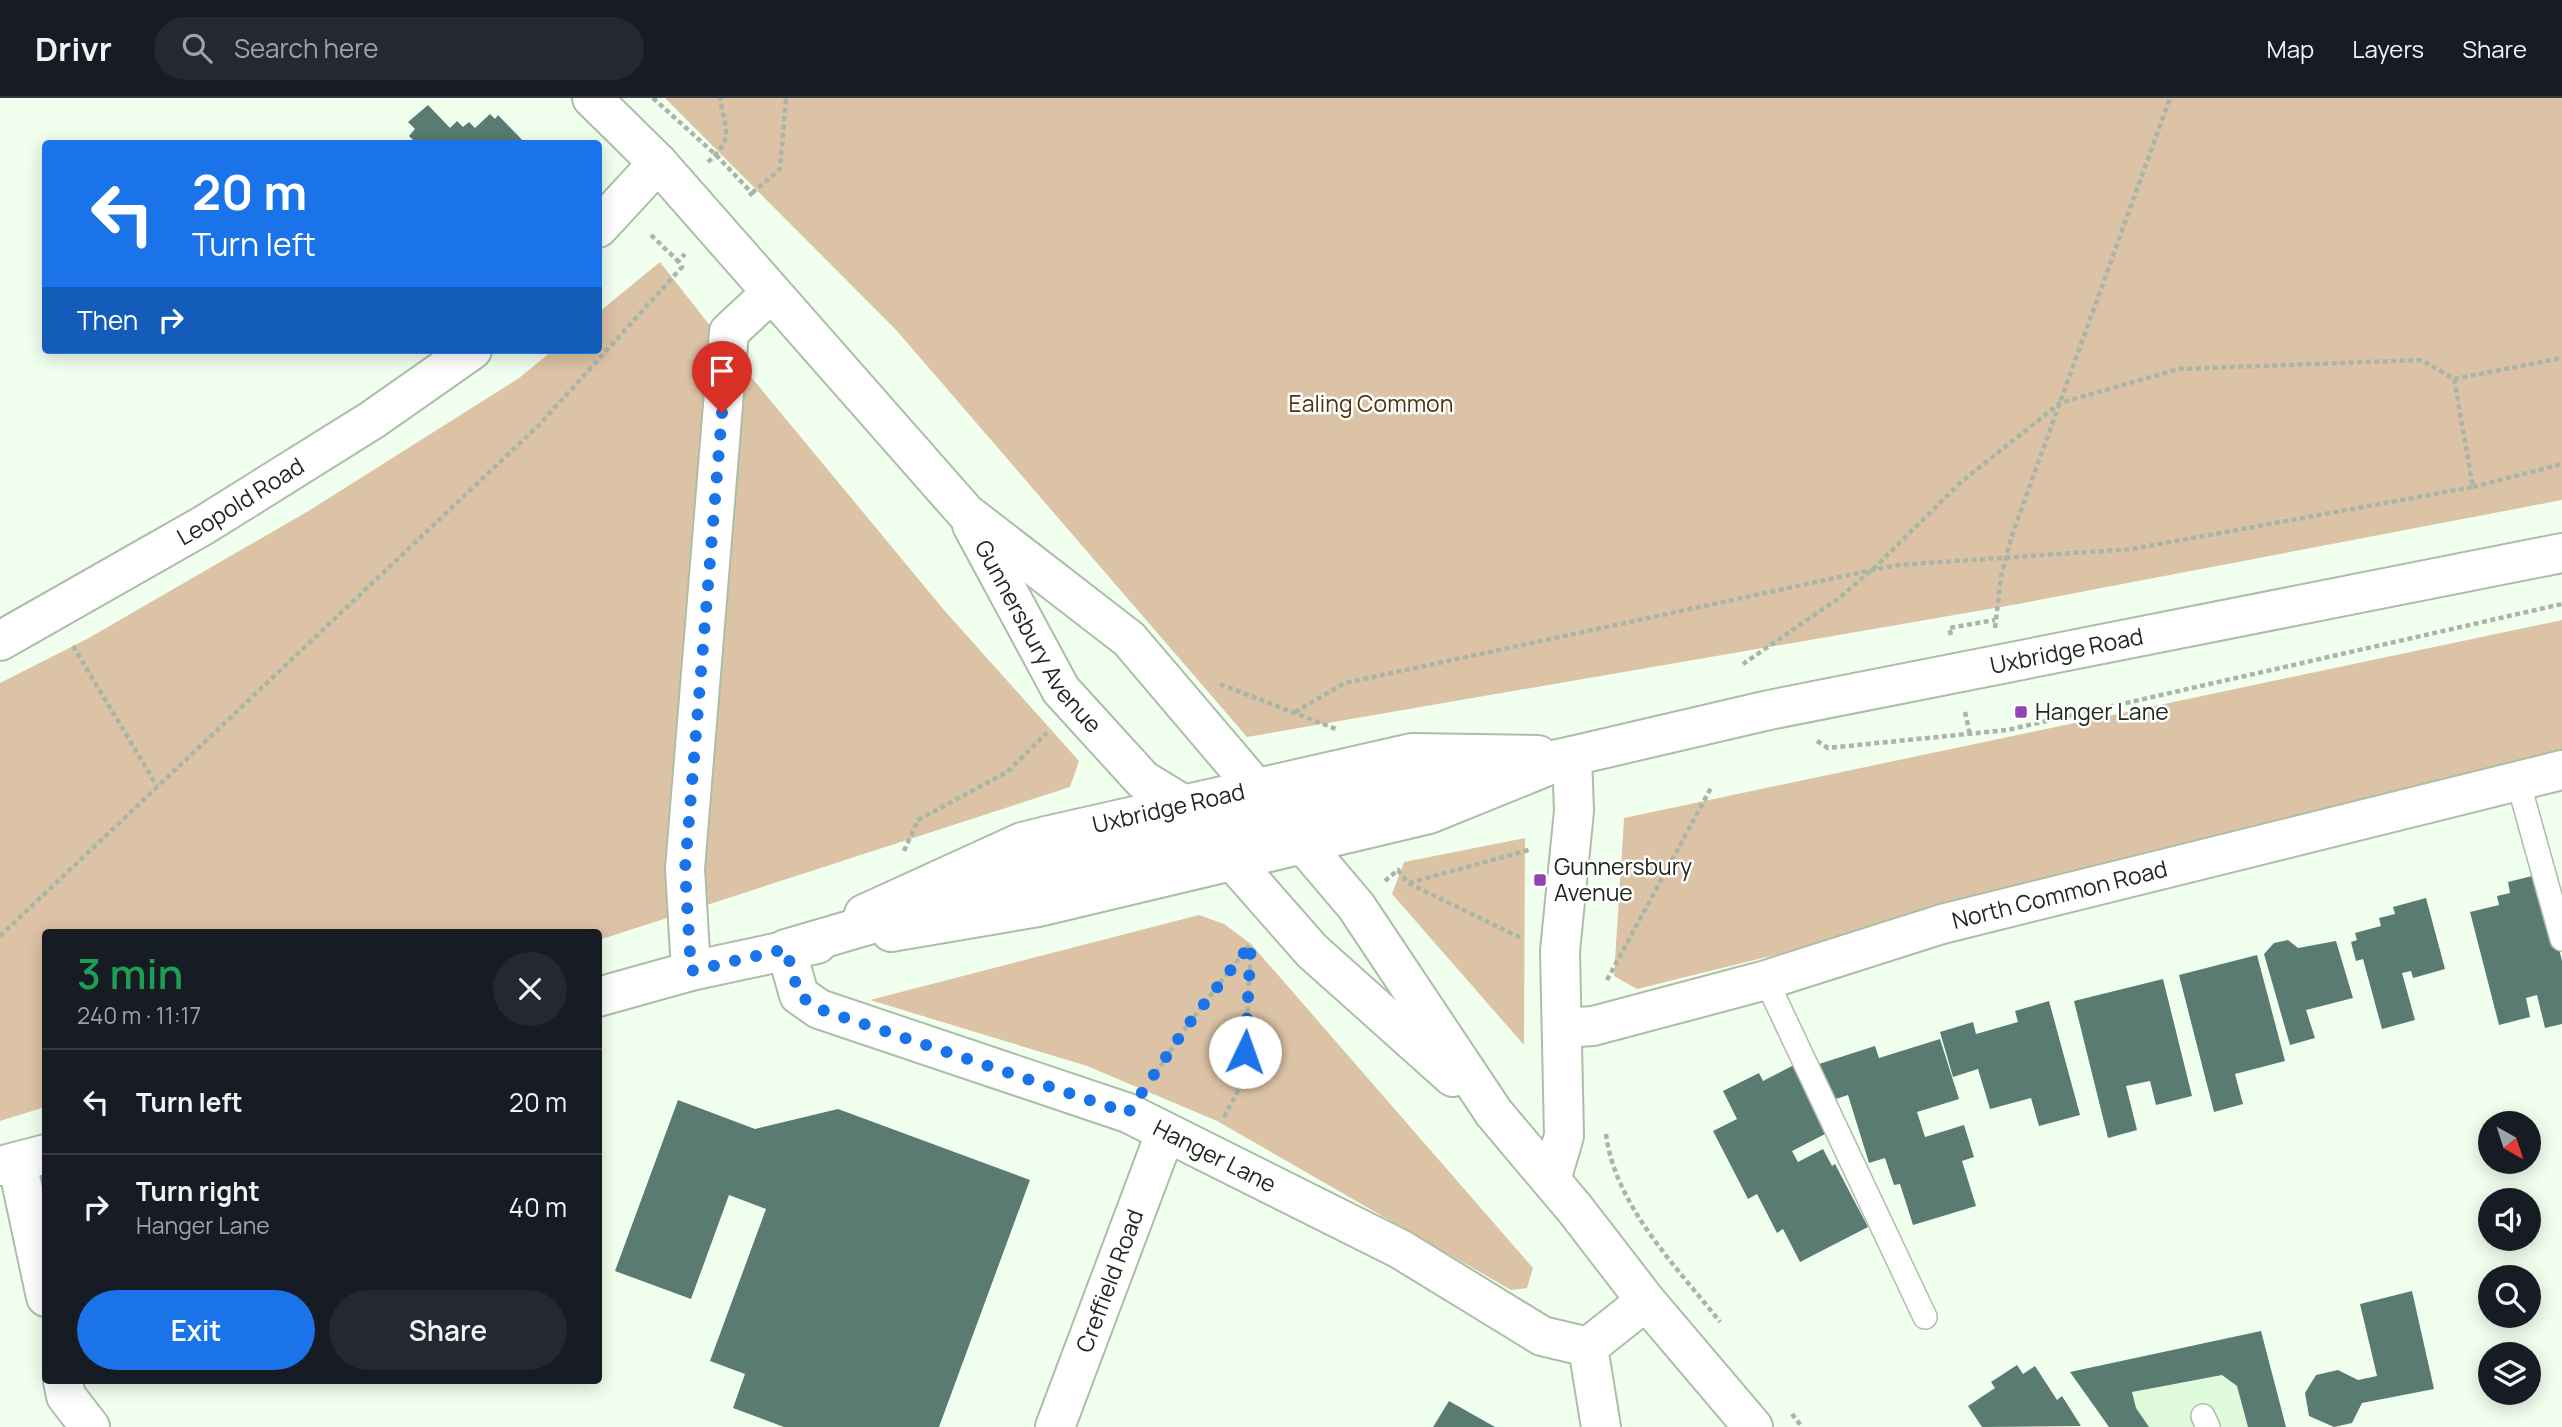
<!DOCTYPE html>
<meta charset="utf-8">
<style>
:root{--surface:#171b24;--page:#242831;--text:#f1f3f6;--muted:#9ea1a6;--line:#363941;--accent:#1a73e8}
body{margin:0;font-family:Manrope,sans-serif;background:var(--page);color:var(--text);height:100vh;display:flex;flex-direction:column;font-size:26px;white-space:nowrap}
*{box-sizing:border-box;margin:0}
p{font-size:23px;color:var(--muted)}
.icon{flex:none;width:38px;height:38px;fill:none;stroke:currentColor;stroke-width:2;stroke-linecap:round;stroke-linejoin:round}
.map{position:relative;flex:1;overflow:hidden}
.details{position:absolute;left:42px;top:831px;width:560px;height:455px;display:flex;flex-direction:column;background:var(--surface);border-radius:7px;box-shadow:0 4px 18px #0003}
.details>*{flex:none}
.banner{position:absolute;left:42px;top:42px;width:560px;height:214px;border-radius:7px;box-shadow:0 4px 18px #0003;background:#1a73e8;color:#fff;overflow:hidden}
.needle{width:46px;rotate:141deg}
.controls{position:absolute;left:2478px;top:1013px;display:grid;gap:14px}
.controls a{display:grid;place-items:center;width:63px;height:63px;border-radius:50%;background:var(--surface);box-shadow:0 4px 18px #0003;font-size:35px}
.pin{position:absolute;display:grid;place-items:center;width:60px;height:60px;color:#fff;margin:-72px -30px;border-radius:50% 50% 50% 0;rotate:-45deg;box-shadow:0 0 7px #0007}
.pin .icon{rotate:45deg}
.me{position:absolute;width:77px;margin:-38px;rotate:3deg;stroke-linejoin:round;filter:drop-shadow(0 0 5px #0008)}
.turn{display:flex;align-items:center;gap:24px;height:147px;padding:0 35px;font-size:32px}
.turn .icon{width:91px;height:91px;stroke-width:2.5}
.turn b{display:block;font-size:49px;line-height:60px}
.then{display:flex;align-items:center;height:66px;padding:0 35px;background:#0003;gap:14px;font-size:26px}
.round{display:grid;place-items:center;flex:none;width:74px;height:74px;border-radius:37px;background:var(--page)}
.overview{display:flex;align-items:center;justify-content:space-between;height:119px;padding:0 35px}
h1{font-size:42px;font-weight:600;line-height:52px;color:#1e9e55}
.action{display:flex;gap:14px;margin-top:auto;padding:14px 35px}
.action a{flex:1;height:80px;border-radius:42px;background:var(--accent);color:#fff;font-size:28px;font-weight:600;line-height:80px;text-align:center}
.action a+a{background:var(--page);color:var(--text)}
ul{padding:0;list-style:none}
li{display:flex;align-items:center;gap:21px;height:105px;padding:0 35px;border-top:2px solid var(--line)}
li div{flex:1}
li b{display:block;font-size:26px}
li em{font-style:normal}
header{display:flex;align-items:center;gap:42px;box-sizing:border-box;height:98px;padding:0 35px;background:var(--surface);border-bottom:2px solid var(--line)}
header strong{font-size:33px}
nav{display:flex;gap:38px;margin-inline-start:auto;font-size:24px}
.search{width:490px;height:63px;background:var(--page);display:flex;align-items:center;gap:18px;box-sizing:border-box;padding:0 24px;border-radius:38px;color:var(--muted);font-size:26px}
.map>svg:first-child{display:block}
</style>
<header>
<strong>Drivr</strong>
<div class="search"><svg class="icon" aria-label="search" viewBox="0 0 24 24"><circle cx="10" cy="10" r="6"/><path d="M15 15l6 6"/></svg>Search here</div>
<nav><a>Map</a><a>Layers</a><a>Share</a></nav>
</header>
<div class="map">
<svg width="2562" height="1329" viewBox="0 0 2562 1329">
<rect width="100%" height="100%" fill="#f1ffef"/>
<!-- built -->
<polygon fill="#e0fbdb" points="2261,1233 2285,1329 2109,1329 2070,1274"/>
<!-- green -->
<g fill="#ddc3a6">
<polygon points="665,0 2562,0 2562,402 2018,506 1247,639 897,233"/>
<polygon points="660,164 737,262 944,512 1079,663 1070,689 599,842 598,835 46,835 45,1009 0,1023 0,585 87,541 310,412 519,280 553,252 598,252 599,214"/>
<polygon points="2562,522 2562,663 1637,891 1614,878 1624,720"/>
<polygon points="1525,740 1524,947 1392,796 1404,764"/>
<polygon points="1199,817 1224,826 1251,846 1533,1170 1527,1190 1511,1192 1217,1023 1087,968 870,902"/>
</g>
<!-- building -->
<g fill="#5a7b72">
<polygon points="428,7 450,30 457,23 463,29 469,24 475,30 490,16 495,21 498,17 526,46 413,46 415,44 409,38 415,31 408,24"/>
<polygon points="2540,776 2562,863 2562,926 2545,930 2537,897 2526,900 2530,919 2499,927 2470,814 2499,807 2497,798 2510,795 2508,784"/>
<polygon points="2426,800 2445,871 2413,880 2411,873 2402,875 2415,922 2382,931 2363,861 2356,863 2351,844 2357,842 2355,835 2381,828 2379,820 2395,816 2393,809"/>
<polygon points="2288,842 2298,850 2336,843 2353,900 2306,912 2315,940 2290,947 2264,856 2274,845"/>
<polygon points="2257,857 2285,963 2235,976 2243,1006 2214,1014 2179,877"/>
<polygon points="2163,881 2192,998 2156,1007 2150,983 2126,988 2137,1032 2108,1040 2074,903"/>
<polygon points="2049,903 2080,1017 2039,1028 2031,1000 1990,1011 1978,971 1953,979 1940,934 1973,924 1976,936 2018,924 2015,913"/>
<polygon points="1940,941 1959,1001 1917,1014 1925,1039 1964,1027 1974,1059 1962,1063 1976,1108 1913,1127 1900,1086 1894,1087 1885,1060 1869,1065 1848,997 1830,1003 1819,966 1875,948 1879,960"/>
<polygon points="1794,967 1831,1033 1792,1053 1798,1064 1823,1051 1832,1068 1835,1066 1868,1129 1800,1164 1783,1131 1777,1135 1757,1096 1748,1101 1713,1033 1737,1021 1723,993 1759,975 1763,983"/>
<polygon points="678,1002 755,1031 838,1011 1030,1082 939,1329 784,1329 733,1310 745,1276 710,1263 766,1111 729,1097 691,1201 615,1173"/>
<polygon points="2412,1193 2434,1291 2362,1305 2352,1325 2334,1329 2309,1318 2305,1295 2316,1277 2338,1272 2358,1282 2377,1278 2360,1206"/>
<polygon points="2261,1233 2286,1329 2248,1329 2237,1288 2222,1277 2132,1294 2136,1310 2149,1329 2109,1329 2070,1274"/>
<polygon points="2017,1267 2023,1276 2035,1268 2057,1302 2062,1298 2081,1328 1982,1329 1968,1308 1995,1290 1991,1284"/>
<polygon points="1449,1303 1495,1329 1433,1329"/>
</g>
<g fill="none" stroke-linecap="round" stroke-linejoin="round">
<!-- service casing -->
<g stroke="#abbfa7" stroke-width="26">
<g id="service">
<polyline points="2518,683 2562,841"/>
<polyline points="1766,882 1925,1219"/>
<polyline points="2203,1318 2208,1329"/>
</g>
</g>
<!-- minor casing -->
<g stroke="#abbfa7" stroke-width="42">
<g id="minor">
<polyline points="598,130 658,65"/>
<path id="s1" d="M 0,543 L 204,427 L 372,322 L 472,252"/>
<polyline points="691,873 685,771 729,234 771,195"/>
<path id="s2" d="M 1562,930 L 1593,928 L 1766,882 L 1942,826 L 2562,672"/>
<polyline points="17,1064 46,1199"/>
<polyline points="1588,1249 1601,1329"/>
<polyline points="63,1283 66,1298 90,1329"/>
</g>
</g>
<!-- tertiary casing -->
<g stroke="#abbfa7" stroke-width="42">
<g id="tertiary">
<path id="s3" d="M 786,851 L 799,897 L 819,911 L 1128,1015 L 1400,1151 L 1542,1238 L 1588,1249 L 1646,1203"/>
<path id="s4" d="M 1055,1329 L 1165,1036"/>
</g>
</g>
<!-- primary casing -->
<g stroke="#abbfa7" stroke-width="42">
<g id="primary">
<path id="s5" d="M 864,816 L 1022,744 L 1046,738 L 1412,655 L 1538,657"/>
<path id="s6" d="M 891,834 L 1038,809 L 1429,716 L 1572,658 L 1769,612 L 2562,455"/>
<polyline points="598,899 691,873 817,846"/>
<polyline points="0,1068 46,1056"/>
</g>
</g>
<!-- trunk casing -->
<g stroke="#abbfa7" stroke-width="42">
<g id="trunk">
<polyline points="592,0 658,65 966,415 1129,541 1356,808 1494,1015 1575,1111 1646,1203 1753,1329"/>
<path id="s7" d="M 972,427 L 1061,592 L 1143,682 L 1184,707 L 1212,718 L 1247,721 L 1282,718 L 1572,658 L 1574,713 L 1560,853 L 1564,1038 L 1551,1082"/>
<polyline points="1195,720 1312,853 1453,979"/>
<polyline points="786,851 1053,773 1209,736 1244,731"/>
</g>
</g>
<!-- path -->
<g stroke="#a9b5a7" stroke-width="4.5" stroke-dasharray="5 3.5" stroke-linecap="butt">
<polyline points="653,0 716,57 752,95 748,99"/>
<path d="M 708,64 C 735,39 725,32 720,0"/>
<polyline points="752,95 780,71 786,0"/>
<polyline points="651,137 678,163"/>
<polyline points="2454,281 2562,260"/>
<polyline points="2473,389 2562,366"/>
<polyline points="1995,530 2001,479 2011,440 2170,0"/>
<polyline points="1951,537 1949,530 1995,522"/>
<polyline points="73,548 157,688"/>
<polyline points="1220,586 1336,631"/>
<polyline points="1295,614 1345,585 1872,472 1898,467 2132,451 2473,389 2454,281 2421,262 2179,271 2060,305 1960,385 1872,472 1839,500 1743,566"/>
<polyline points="1965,614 1970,637"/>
<polyline points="1817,643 1828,650 2007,632 2562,506"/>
<polyline points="904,753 918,722 1007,674 1047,635"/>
<polyline points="1385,783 1398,772 1408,785 1521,840"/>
<polyline points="1409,785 1532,751"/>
<polyline points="0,838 540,326 682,169 678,163 685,156"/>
<polyline points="1607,882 1712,688"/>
<polyline points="1151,982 1187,928 1251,845"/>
<polyline points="1224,1019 1244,981 1251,847"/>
<path d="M 1606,1036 C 1615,1108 1677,1169 1720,1224"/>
<polyline points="1792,1316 1802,1329"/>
</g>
<!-- service -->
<use href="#service" stroke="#fff" stroke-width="23"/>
<!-- minor -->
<use href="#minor" stroke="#fff" stroke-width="38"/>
<!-- tertiary -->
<use href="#tertiary" stroke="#fff" stroke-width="38"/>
<!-- primary -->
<use href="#primary" stroke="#fff" stroke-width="38"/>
<!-- trunk -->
<use href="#trunk" stroke="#fff" stroke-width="38"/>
</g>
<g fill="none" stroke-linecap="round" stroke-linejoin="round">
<!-- route -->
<polyline stroke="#1a73e8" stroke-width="12" stroke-dasharray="0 21.6" points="722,315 685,771 691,873 786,851 799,897 819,911 1128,1015 1187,928 1251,846 1245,954"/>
</g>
<!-- markers -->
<g fill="#9244b5" stroke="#fff" stroke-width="2.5">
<rect x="2014" y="607" width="14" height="14" rx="3.5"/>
<rect x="1533" y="775" width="14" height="14" rx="3.5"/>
</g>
<g text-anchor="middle" stroke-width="5" stroke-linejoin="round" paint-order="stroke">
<!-- park labels -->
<g font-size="23" fill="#4c3413" stroke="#fff">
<text x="1371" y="314">Ealing Common</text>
</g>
<!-- street labels -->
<g font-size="23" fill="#21291f" stroke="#fff">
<text dy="8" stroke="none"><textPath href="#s1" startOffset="278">Leopold Road</textPath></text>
<text dy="8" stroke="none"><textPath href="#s7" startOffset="130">Gunnersbury Avenue</textPath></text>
<text dy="8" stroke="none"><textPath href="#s6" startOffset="1211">Uxbridge Road</textPath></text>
<text dy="8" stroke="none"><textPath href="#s5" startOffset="324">Uxbridge Road</textPath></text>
<text dy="8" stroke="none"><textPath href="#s2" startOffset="516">North Common Road</textPath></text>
<text dy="8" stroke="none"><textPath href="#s3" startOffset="495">Hanger Lane</textPath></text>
<text dy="8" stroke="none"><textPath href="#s4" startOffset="156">Creffield Road</textPath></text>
</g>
<!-- poi labels -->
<g font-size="23" fill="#21291f" stroke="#fff" text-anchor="start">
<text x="2035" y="622">Hanger Lane</text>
<text x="1554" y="777">Gunnersbury<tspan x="1554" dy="26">Avenue</tspan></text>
</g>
</g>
</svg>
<div class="controls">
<a><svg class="needle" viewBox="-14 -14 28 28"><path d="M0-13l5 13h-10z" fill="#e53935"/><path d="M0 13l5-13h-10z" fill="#9ea1a6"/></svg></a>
<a><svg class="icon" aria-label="sound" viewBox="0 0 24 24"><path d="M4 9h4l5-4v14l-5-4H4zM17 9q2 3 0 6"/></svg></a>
<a><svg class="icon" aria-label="search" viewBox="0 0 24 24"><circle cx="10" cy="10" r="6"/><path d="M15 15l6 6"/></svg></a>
<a><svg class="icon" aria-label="layers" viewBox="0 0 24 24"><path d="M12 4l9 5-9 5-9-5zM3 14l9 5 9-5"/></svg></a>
</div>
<div class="pin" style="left:722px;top:315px;background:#d93025"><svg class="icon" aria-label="arrive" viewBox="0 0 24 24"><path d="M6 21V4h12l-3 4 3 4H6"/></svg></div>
<svg class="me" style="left:1245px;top:954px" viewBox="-20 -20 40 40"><circle r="19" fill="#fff"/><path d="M0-13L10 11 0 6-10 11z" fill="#1a73e8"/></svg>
<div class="banner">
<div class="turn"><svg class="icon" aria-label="left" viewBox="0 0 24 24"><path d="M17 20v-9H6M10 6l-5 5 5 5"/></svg><div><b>20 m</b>Turn left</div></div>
<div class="then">Then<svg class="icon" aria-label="right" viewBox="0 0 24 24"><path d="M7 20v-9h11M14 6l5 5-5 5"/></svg></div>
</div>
<section class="details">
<div class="overview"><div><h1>3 min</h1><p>240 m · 11:17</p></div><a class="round"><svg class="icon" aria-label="close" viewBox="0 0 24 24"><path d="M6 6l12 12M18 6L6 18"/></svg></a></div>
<ul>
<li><svg class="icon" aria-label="left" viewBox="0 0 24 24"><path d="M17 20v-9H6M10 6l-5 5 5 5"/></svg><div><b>Turn left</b></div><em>20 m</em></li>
<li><svg class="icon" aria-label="right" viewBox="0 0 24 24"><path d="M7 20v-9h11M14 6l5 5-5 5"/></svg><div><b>Turn right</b><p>Hanger Lane</p></div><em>40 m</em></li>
</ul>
<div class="action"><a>Exit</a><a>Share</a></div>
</section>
</div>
